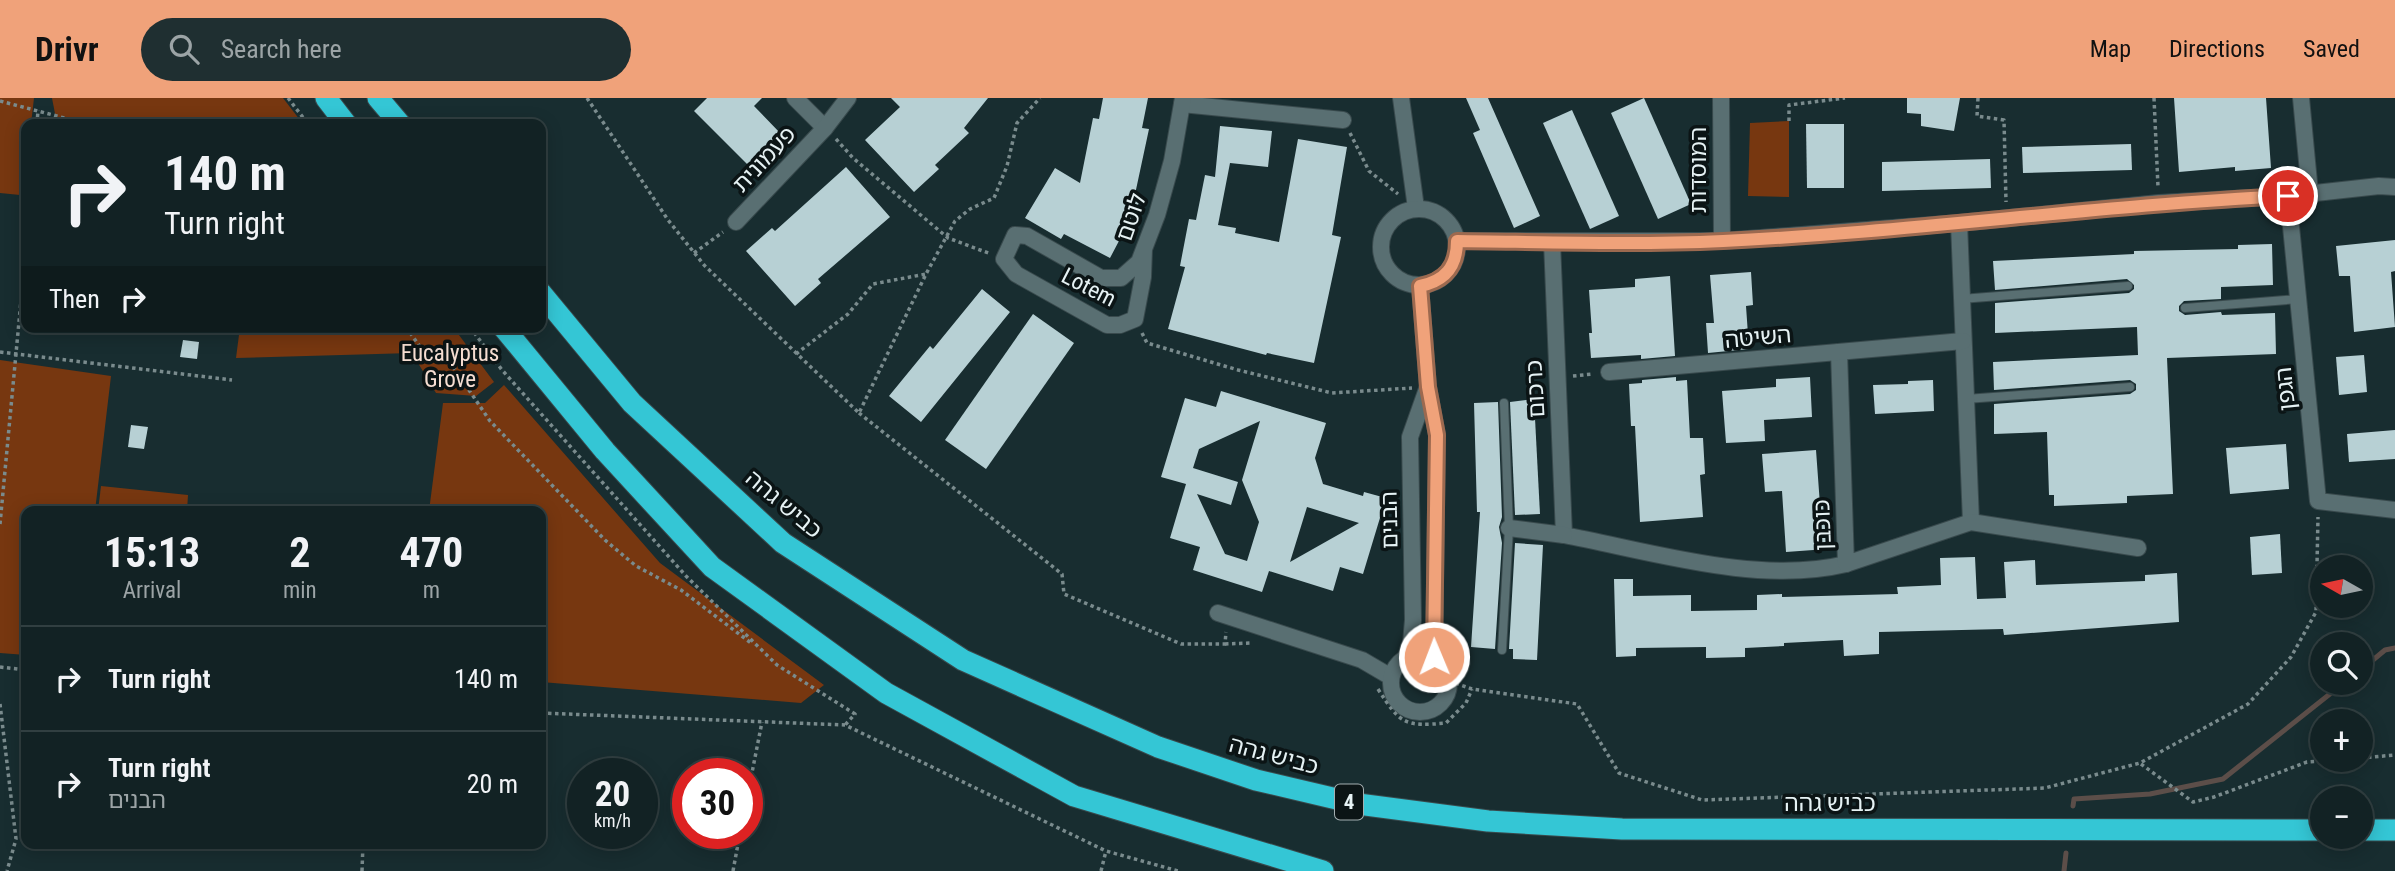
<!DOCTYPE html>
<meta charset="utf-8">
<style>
:root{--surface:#122224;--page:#1f2f31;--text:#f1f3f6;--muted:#9ca4a6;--line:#313f41;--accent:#f0a27a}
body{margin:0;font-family:"Roboto Condensed","Noto Sans Hebrew",sans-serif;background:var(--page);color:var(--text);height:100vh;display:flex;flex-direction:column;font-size:26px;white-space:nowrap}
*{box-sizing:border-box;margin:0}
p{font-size:23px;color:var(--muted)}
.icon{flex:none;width:38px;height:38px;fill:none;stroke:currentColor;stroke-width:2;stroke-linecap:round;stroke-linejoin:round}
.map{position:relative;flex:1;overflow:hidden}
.panel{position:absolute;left:21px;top:408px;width:525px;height:343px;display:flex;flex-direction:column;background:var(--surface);border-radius:14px;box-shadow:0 4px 18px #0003,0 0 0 2px var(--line)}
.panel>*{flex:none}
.guide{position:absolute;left:21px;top:21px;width:525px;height:214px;border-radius:14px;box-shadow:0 4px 18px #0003,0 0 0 2px var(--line);background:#122224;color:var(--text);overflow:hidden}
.needle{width:46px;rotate:279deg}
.buttons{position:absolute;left:2310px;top:457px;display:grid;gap:14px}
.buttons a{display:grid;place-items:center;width:63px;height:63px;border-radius:50%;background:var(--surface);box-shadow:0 4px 18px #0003,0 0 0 2px var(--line);font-size:35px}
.speed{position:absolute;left:567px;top:660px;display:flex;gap:14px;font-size:35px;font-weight:700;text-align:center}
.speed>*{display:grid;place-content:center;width:91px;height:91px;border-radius:50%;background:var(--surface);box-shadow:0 4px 18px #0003,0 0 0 2px var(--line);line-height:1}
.speed small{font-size:18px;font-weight:400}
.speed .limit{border:10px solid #d22;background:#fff;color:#111}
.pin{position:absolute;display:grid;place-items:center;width:60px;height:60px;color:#fff;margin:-30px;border:4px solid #fff;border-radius:50%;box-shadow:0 2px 7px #0007}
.me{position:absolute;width:77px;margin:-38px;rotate:359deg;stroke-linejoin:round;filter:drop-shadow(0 0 5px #0008)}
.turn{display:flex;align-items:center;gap:24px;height:147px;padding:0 28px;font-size:32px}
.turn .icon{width:91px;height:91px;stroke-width:2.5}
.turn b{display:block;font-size:49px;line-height:60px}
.then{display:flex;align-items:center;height:66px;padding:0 28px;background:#0003;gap:14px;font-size:26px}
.eta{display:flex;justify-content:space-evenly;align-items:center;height:119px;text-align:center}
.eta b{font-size:42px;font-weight:700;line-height:49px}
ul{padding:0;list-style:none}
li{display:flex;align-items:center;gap:21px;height:105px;padding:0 28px;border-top:2px solid var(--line)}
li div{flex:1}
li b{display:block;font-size:26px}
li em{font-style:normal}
header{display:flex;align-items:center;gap:42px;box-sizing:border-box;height:98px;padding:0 35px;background:var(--accent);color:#111}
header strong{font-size:33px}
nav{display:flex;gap:38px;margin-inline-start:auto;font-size:24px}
.search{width:490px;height:63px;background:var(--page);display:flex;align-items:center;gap:18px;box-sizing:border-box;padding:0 24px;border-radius:38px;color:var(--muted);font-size:26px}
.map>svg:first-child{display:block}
</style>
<header>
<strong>Drivr</strong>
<div class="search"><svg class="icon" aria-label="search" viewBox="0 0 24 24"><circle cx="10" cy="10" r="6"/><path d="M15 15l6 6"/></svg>Search here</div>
<nav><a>Map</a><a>Directions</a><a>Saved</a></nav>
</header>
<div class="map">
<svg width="2395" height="773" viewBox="0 0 2395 773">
<rect width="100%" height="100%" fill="#182d30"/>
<!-- green -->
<g fill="#773710">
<polygon points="0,0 34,0 31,26 26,26 26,56 20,97 0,95"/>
<polygon points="52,0 283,0 303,26 57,26"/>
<polygon points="1789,23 1789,99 1748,98 1750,25"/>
<polygon points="240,229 453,229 494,284 476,298 436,295 412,255 236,260"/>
<polygon points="0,262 111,278 95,413 26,413 26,557 0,555"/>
<polygon points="504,287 660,465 824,587 801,605 541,584 541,413 429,413 443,305 485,305"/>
<polygon points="101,388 188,397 187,413 98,413"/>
</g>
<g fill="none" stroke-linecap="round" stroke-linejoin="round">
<!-- stream -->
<g stroke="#5c4e49" stroke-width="5">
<polyline points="2361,572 2385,552 2395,550"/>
<polyline points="2073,708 2074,701 2150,696 2223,681 2345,584"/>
<polyline points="2064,773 2066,755"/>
</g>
</g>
<!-- building -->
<g fill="#b7d0d4" fill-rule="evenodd">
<polygon points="707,0 762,0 754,8 782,37 749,68 694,13"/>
<polygon points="891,0 988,0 964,30 969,35 935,67 939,71 914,94 865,42 900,9"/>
<polygon points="1103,0 1148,0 1142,30 1149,31 1134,101 1140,103 1110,160 1064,136 1061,141 1025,120 1055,70 1080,85 1093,20 1099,21"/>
<polygon points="1466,0 1488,0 1540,118 1514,130 1473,35 1480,32"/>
<polygon points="1644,0 1691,106 1658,121 1611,15"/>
<polygon points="1907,0 1960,0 1954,33 1921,28 1921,16 1907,15"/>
<polygon points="2174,0 2266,0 2271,70 2235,73 2235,69 2179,74"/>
<polygon points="1572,12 1619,118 1590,131 1543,25"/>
<polygon points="1806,26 1844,26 1844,90 1807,90"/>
<polygon points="1220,28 1272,33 1268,69 1230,65 1218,127 1236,130 1235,135 1279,144 1298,41 1347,49 1332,137 1341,139 1314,265 1267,255 1266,257 1168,231 1185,169 1180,168 1189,121 1196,122 1205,77 1215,79"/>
<polygon points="2131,46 2132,72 2023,75 2022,49"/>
<polygon points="1990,61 1991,90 1882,93 1882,64"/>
<polygon points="846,69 890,119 818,181 821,185 795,208 746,153 772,130 775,133"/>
<polygon points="2395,142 2395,173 2391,174 2395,229 2354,234 2350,178 2339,178 2336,148"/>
<polygon points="2272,146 2273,187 2221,189 2221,201 2184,203 2179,208 2179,213 2185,217 2221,214 2222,217 2275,215 2276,256 2167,260 2173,396 2127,398 2127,405 2054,408 2054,397 2049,397 2047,334 1994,336 1994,306 2130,296 2136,292 2136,286 2130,282 1994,292 1993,264 2138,257 2137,229 1995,235 1995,205 2129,195 2134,191 2134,187 2127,181 1995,192 1993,163 2134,156 2134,153 2238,151 2238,147"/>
<polygon points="1751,174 1753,207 1746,208 1749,251 1708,255 1706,225 1714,225 1710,177"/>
<polygon points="1670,178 1675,258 1641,261 1641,257 1591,260 1589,235 1592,235 1589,192 1635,189 1635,181"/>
<polygon points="982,191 1010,214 921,324 889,298 930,248 933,251"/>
<polygon points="1033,216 1074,245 986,371 945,342"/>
<polygon points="183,242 199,244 197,261 180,259"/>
<polygon points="2364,257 2367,294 2339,297 2336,259"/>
<polygon points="1676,279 1676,283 1687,282 1690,340 1703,340 1705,376 1700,377 1703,419 1640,424 1635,328 1631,328 1629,286 1642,285 1642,282"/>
<polygon points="1810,279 1812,319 1764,322 1765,343 1726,345 1722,293 1776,289 1776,281"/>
<polygon points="1933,282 1934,313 1875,316 1873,287 1908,286 1908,283"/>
<path d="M 1221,293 L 1326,325 L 1315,360 L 1323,386 L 1363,398 L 1364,394 L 1386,400 L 1363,476 L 1340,469 L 1333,493 L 1269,473 L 1262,494 L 1193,472 L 1200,449 L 1170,440 L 1186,386 L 1161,379 L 1185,300 L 1216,309 ZM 1260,323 L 1242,382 L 1259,424 L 1247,463 L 1225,456 L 1197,396 L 1231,407 L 1238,384 L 1193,370 L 1199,351 ZM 1307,409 L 1359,425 L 1290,464 Z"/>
<polygon points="1534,301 1540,416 1515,417 1510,304"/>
<polygon points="1498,304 1502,419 1499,429 1502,445 1495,551 1471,549 1480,414 1477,414 1474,305"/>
<polygon points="131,327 148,329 144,351 128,349"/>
<polygon points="2395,332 2395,361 2349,364 2347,336"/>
<polygon points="2286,346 2289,391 2230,396 2226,350"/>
<polygon points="1816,352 1820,407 1823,407 1827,451 1786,454 1782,393 1765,394 1762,356"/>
<polygon points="2280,436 2282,475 2252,477 2250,439"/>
<polygon points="1515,445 1543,447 1537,562 1513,561 1513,551 1509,551"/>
<polygon points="1975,459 1977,501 2006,500 2004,464 2035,462 2036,487 2145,483 2145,477 2177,475 2179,524 2004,537 2003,531 1879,534 1879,556 1844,558 1843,542 1784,545 1784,548 1745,550 1745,559 1706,560 1706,549 1636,550 1636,558 1616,559 1614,481 1633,481 1633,498 1691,497 1691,513 1757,512 1757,497 1782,496 1782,499 1898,496 1897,489 1941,487 1940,460"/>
</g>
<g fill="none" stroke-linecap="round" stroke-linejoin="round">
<!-- lane casing -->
<g stroke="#394a4d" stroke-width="10">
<g id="lane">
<polyline points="1961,201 2128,188"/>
<polyline points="2185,210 2299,201"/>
<polyline points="1966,301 2130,289"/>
<polyline points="1502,552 1509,430 1504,305"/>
</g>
</g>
<!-- street casing -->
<g stroke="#394a4d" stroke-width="18">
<g id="street">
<polyline points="795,0 825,30"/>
<polyline points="1401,0 1416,110"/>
<polyline points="1721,0 1722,143"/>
<polyline points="2301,0 2310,95"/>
<polyline points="1182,6 1343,22"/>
<polyline points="2288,98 2318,403 2395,412"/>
<circle cx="1419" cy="149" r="38"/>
<polyline points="736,124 825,30 848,0"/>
<polyline points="1959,125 1971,424"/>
<polyline points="1457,143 1722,143 1959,125 2159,105 2288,98 2379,88 2395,89"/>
<path d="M 1552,144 L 1564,437 C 1653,454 1758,487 1846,466"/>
<polyline points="1144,151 1143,179 1135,221 1120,227 1107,227 1016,176 1004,161 1015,137 1027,138 1101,180 1121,180 1139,164 1157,117 1172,63 1183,0"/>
<polyline points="1420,188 1428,289 1437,337 1434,559"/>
<polyline points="1839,254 1846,466 1971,424 2138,450"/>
<polyline points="1609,274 1963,243"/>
<polyline points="1509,430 1564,437"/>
<polyline points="1218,515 1362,562 1391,579"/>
<circle cx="1420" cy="585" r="29"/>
<polyline points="1410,557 1413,522 1410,339 1427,291"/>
</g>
</g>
<!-- highway casing -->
<g stroke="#394a4d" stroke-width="23">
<g id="highway">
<polyline points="326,0 346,26"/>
<polyline points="378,0 400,26"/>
<polyline points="541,195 632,305 783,445 963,562 1158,649 1256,682 1358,706 1488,723 1622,731 2322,732"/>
<polyline points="503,229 605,353 712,469 886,595 1074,698 1323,773"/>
<polyline points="2361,732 2395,732"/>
</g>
</g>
<!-- path -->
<g stroke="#7a8b8d" stroke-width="3.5" stroke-dasharray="3.5 3.5" stroke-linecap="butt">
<polyline points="288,0 308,26"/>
<polyline points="587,0 668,122 704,167 859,315 926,176 955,123 970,111 994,100 1007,68 1017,25 1040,0"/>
<polyline points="1978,0 1977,18 2004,22 2006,104"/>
<polyline points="2154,0 2158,89"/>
<polyline points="0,3 87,26"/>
<polyline points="1789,23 1789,7 1845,0"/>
<polyline points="37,26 38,12"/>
<polyline points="1350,35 1369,73 1398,96"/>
<polyline points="836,41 853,60 948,140 991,156"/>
<polyline points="694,155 723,134"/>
<polyline points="406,229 421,250 452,267 490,323 605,442 636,468 681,492 751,545"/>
<polyline points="470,229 502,272 686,478 777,567 855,616 845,627"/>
<polyline points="1142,235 1147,245 1238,272 1332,295 1412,290"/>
<polyline points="0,254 232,282"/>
<polyline points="796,256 848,216 873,186 926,176"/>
<polyline points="1573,278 1593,276"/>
<polyline points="859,315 1062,476 1064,496 1181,546 1225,546 1226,534"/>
<polyline points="0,426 26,149"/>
<polyline points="1225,546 1251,545"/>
<polyline points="0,569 26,572"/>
<polyline points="1449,583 1472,591 1577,606 1619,675 1702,702 2045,690 2140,665 2248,606 2291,559 2316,514 2318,419"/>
<path d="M 1378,591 C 1400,626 1405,629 1446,625 L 1466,605 L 1472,591"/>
<polyline points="0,606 16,741 7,773"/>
<polyline points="541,615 845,627 1106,753 1178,773"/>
<polyline points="2361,660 2395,657"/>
<polyline points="2141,666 2193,704 2214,699 2307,664 2340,662"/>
<polyline points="747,700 762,624"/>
<polyline points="362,773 363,746"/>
<polyline points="733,773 740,735"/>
<polyline points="1101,773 1106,753"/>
</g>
<!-- lane -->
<use href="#lane" stroke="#596f72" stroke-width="8"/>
<!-- street -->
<use href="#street" stroke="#596f72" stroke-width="16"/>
<!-- highway -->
<use href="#highway" stroke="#34c6d5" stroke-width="21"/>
</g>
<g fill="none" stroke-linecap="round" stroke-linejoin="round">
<!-- route casing -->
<g stroke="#9c694f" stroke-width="18">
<path id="route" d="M 1434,559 L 1437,337 L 1428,289 L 1420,188 C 1445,183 1457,169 1457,143 C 1545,144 1635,147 1723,143 C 1912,134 2099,107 2288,98"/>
</g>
<!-- route -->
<use href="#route" stroke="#f0a27a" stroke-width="12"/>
</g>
<g text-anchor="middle" stroke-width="7" stroke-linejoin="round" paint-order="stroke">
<!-- shield labels -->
<rect fill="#0b1415" stroke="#a4afb1" stroke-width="2" x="1335" y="686.5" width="28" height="35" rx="5"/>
<g font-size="21" font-weight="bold" fill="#e6f2f4">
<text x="1349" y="711">4</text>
</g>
<!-- street labels -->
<g font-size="23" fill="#e6f2f4" stroke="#0b1415">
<text transform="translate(764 61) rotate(-47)" y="8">פעמונית</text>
<text transform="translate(1698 72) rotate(-90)" y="8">המוסדות</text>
<text transform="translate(1131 119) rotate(-71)" y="8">לוטם</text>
<text transform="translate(1089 189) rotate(27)" y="8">Lotem</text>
<text transform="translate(1758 239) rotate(-5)" y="8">השיטה</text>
<text transform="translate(1535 291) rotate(-93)" y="8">כרכום</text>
<text transform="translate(2285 291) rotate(-96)" y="8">הגפן</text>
<text transform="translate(784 406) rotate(40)" y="8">כביש גהה</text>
<text transform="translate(1389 422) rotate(-91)" y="8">הבנים</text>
<text transform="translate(1822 427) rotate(-92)" y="8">כוכבן</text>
<text transform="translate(1274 657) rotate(15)" y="8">כביש גהה</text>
<text x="1830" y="713">כביש גהה</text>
</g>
<!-- park labels -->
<g font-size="23" fill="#f6ded2" stroke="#0b1415">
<text x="450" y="263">Eucalyptus<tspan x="450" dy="26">Grove</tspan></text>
</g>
</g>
</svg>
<div class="buttons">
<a><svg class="needle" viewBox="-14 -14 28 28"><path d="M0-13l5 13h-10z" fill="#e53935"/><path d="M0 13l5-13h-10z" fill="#9ca4a6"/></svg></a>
<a><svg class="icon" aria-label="search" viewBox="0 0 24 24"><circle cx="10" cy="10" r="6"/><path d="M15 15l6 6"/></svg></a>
<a>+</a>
<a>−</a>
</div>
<div class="speed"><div>20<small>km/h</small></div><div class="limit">30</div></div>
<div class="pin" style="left:2288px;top:98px;background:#d93025"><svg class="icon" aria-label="arrive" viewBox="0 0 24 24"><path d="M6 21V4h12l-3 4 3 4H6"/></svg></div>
<svg class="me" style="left:1434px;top:559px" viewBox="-20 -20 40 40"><circle r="17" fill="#f0a27a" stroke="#fff" stroke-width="3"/><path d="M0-11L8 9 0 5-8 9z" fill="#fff"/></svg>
<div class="guide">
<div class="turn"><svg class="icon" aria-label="right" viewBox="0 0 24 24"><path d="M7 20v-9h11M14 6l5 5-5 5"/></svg><div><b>140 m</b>Turn right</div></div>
<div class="then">Then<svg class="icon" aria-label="right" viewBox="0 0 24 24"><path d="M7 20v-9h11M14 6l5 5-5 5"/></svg></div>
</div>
<section class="panel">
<div class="eta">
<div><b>15:13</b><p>Arrival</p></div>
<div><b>2</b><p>min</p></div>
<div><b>470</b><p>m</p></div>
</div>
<ul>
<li><svg class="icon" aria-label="right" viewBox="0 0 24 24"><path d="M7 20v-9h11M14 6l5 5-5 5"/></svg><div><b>Turn right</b></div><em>140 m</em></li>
<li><svg class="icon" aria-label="right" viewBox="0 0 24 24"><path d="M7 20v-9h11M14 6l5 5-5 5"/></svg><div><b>Turn right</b><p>הבנים</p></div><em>20 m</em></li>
</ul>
</section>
</div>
